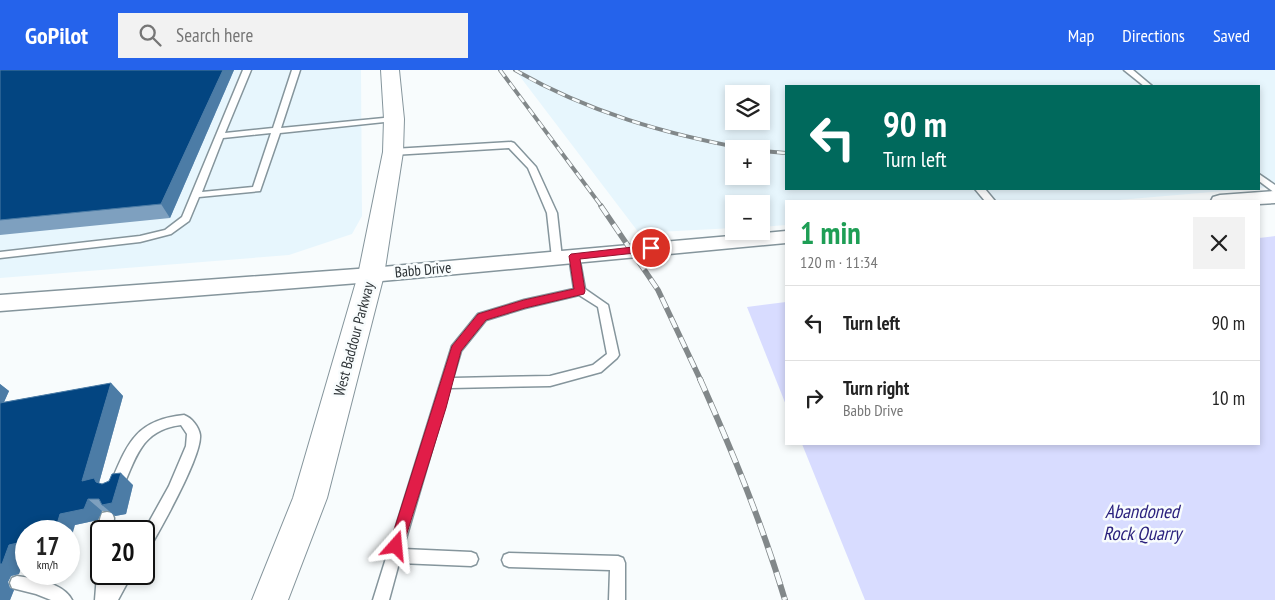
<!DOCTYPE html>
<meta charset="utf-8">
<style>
:root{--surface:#fff;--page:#f2f2f2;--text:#222;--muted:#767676;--line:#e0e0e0;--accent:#2563eb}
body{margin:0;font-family:"PT Sans Narrow",sans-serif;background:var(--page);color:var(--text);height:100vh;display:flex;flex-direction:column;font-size:19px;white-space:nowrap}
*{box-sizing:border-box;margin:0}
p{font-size:16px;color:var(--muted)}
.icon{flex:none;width:28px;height:28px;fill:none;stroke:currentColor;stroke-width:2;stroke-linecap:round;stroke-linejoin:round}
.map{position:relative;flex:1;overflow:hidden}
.drawer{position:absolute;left:785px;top:130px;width:475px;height:245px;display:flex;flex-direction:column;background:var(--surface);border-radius:0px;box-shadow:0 2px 8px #0003}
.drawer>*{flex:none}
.top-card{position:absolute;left:785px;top:15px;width:475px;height:105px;border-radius:0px;box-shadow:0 2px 8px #0003;background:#00695c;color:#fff;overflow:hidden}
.buttons{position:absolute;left:725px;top:15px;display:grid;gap:10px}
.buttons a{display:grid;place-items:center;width:45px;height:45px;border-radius:0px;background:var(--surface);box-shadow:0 2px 8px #0003;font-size:25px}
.speed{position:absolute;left:15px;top:450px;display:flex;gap:10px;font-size:25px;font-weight:700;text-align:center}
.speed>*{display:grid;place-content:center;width:65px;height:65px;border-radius:50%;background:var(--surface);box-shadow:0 2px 8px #0003;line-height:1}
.speed small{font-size:12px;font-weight:400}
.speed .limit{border:2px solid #111;border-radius:8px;background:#fff;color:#111}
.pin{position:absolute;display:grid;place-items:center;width:42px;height:42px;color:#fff;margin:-21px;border:2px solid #fff;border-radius:50%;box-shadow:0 1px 5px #0007}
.me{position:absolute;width:55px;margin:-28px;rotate:18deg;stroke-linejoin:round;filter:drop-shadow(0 0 4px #0008)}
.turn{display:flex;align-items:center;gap:18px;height:105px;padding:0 15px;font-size:22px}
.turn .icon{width:65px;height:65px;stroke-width:2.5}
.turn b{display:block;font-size:35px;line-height:42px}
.round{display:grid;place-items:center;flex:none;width:52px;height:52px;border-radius:0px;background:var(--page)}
.overview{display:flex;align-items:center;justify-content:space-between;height:85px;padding:0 15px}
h1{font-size:30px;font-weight:800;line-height:38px;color:#1e9e55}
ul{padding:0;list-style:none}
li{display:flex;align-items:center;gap:15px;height:75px;padding:0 15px;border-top:1px solid var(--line)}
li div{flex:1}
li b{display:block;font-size:19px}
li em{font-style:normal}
header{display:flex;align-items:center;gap:30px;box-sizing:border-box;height:70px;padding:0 25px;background:var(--accent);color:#fff}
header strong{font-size:24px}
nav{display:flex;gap:28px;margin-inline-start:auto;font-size:18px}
.search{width:350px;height:45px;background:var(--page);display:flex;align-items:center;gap:12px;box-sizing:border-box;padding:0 18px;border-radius:0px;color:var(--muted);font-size:19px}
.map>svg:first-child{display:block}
</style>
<header>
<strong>GoPilot</strong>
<div class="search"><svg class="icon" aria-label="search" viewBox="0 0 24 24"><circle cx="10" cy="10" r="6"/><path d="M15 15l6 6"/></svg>Search here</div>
<nav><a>Map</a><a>Directions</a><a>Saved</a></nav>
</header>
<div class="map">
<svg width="1275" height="530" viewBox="0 0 1275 530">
<rect width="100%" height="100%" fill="#f8fcfd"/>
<!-- built -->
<g fill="#e7f6fd" fill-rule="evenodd">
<polygon points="0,0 361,0 362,146 352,164 289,185 0,208"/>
<path d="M 515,0 L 1275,0 L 1275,116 L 1259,118 L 1259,16 L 786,16 L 786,119 L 1247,119 L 1107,131 L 786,131 L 786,155 L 761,157 L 761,134 L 734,134 L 734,158 L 639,163 ZM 734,24 L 761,24 L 761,51 L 734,51 ZM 734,79 L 761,79 L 761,106 L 734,106 Z"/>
</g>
<!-- water -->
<g fill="#d8dcff">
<polygon points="1275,166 1275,530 865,530 802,374 1259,374 1259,168"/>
<polygon points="786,232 786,335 747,237"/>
</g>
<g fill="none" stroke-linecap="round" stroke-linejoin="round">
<!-- lane casing -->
<g stroke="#85959c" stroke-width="3">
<g id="lane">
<path d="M 243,0 L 251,0 L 225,63 L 273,58 L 292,0 L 300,0 L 281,58 L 394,47 L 398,49 L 394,51 L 280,63 L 260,121 L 199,127 L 189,151 L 171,164 L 140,172 L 0,188 L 0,182 L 140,166 L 165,160 L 182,147 ZM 271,63 L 253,117 L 202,122 L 223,68 Z"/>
<polygon points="1124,0 1133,0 1152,16 1144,16"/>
<polygon points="511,72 514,73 536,97 557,143 562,188 561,190 557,191 552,188 547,143 528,98 509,78 393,85 389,82 393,79"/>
<polygon points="1259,104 1275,115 1275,123 1259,111"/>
<polygon points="975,119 985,119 995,131 985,131"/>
<path d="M 574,183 L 579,186 L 585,219 L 608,235 L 619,285 L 617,288 L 601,302 L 550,316 L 450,318 L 403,479 L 471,482 L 476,484 L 478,489 L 476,494 L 471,496 L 399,493 L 389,530 L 373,530 L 452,276 L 478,244 L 524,230 L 574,219 L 569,186 ZM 579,225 L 598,237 L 607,284 L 593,295 L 550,306 L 453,308 L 461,281 L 486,250 L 525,238 Z"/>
<path d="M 184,345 C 192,348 199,357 200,365 C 202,386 161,458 149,479 L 144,481 L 144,461 L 169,416 L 186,376 L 187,364 L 181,355 C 140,360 136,389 121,421 L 116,423 L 111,421 L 109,417 C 127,375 134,350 184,345 Z"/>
<path d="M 107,442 L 112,443 L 114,448 L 113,461 L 101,461 L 101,466 C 98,459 99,450 102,443 Z"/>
<polygon points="509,483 618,486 623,488 625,493 625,530 609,530 610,500 509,497 504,495 502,490 504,485"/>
<polygon points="101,498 101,504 111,504 111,513 117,504 132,504 118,530 95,530 97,504"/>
<path d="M 17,506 C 33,508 64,513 72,530 L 51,530 L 36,524 L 12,518 L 10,513 L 12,508 Z"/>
</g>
</g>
<!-- street casing -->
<g stroke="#85959c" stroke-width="3">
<g id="street">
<polygon points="1275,121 1275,133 1259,134 1259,131 1211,131 1213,127 1220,125"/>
<polygon points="786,161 786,173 371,212 0,241 0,225 371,198"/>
</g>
</g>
<!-- primary casing -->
<g stroke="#85959c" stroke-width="2">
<polygon id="primary" points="381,0 399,0 404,49 403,82 384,205 327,428 288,530 252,530 293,428 358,205 383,82 384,49"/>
</g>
<!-- lane -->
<use href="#lane" fill="#fff" fill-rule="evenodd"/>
<!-- street -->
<use href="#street" fill="#fff" fill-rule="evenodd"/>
<!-- primary -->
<use href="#primary" fill="#fff" fill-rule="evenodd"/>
<!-- rail-far2 casing -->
<g stroke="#82888a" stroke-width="4">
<g id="rail-far2">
<polyline points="500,0 602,137"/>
<path d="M 515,0 C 588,42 665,64 747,79"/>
<polyline points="761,81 786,83"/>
</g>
</g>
<!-- rail-far1 casing -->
<g stroke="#82888a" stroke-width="5.5">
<polyline id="rail-far1" points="601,136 658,220 701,311"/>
</g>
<!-- rail casing -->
<g stroke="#82888a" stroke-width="6">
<path id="rail" d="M 700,309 C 733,383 762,453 785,530"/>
</g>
<!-- rail-far2 -->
<use href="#rail-far2" stroke="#f8fcfd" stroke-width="2.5" stroke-dasharray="8" stroke-linecap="butt"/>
<!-- rail-far1 -->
<use href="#rail-far1" stroke="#f8fcfd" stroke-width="4" stroke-dasharray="11" stroke-linecap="butt"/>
<!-- rail -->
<use href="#rail" stroke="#f8fcfd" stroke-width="4.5" stroke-dasharray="13" stroke-linecap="butt"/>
</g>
<!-- wall -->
<g fill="#7ea0bf">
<polygon points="0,0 234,0 170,148 0,165"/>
<polygon points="111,313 123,326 99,413 102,414 133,415 126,444 115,446 109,441 102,441 98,450 75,455 26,461 26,486 25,486 19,504 11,506 8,512 10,518 14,520 10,530 0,530 0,314 9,321 4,332"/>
</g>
<!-- shaded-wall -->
<g fill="#4c7ca6">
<polygon points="223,0 234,0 170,148 161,134"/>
<polygon points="111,313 123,326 99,413 82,411"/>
<polygon points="0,314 9,321 0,341"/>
<polygon points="121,403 133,415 126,444 115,446 102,435"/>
<polygon points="88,429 102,441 98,450 75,455 69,476 69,461 55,461 60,444"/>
<polygon points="26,471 26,486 25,486 19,504 11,506 8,512 10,518 14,520 10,530 0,530 0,494 9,475"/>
</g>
<!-- building -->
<g fill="#034581" stroke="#4c7ca6">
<polygon points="0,0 223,0 161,134 0,150"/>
<polygon points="111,313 82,411 94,408 96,412 102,414 109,411 112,404 121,403 112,433 102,435 99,429 88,429 84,439 60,444 55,461 26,461 26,471 9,475 2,494 0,494 0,333"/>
</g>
<!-- route -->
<polygon fill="#e11d48" stroke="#92132f" points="651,175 656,178 654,181 580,189 585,221 584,224 525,238 486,250 461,281 446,338 403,476 401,480 396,482 391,480 389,476 452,276 478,244 524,230 574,219 569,186 571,184"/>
<g text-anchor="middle" stroke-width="5" stroke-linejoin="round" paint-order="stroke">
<!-- street labels -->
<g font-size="15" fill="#2c3235" stroke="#f8fcfd">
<text transform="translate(423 200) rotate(-5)" y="5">Babb Drive</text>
<text transform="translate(354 269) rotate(-75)" y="5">West Baddour Parkway</text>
</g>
<!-- near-water labels -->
<g font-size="19" font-style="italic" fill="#2b227e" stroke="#f8fcfd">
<text x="1142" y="448">Abandoned<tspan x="1142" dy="22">Rock Quarry</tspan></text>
</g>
</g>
</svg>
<div class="buttons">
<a><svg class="icon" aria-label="layers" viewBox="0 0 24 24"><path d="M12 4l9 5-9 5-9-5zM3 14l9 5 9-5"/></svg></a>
<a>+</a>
<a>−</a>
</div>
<div class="speed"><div>17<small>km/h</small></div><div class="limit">20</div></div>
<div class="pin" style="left:651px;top:178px;background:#d93025"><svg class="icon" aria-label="arrive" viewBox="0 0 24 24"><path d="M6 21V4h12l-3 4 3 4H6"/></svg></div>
<svg class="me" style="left:396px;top:476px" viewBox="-20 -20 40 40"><path d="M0-17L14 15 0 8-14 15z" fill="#e11d48" stroke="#fff" stroke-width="4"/></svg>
<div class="top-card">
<div class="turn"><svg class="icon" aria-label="left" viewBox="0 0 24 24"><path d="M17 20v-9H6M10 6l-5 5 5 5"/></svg><div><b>90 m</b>Turn left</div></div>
</div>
<section class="drawer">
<div class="overview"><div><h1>1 min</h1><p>120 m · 11:34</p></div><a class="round"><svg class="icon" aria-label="close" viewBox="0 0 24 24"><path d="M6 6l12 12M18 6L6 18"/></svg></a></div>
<ul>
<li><svg class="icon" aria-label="left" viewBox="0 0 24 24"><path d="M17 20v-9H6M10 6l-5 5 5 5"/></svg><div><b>Turn left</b></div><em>90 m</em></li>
<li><svg class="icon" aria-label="right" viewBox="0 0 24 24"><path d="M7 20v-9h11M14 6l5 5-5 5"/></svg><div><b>Turn right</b><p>Babb Drive</p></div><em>10 m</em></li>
</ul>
</section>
</div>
